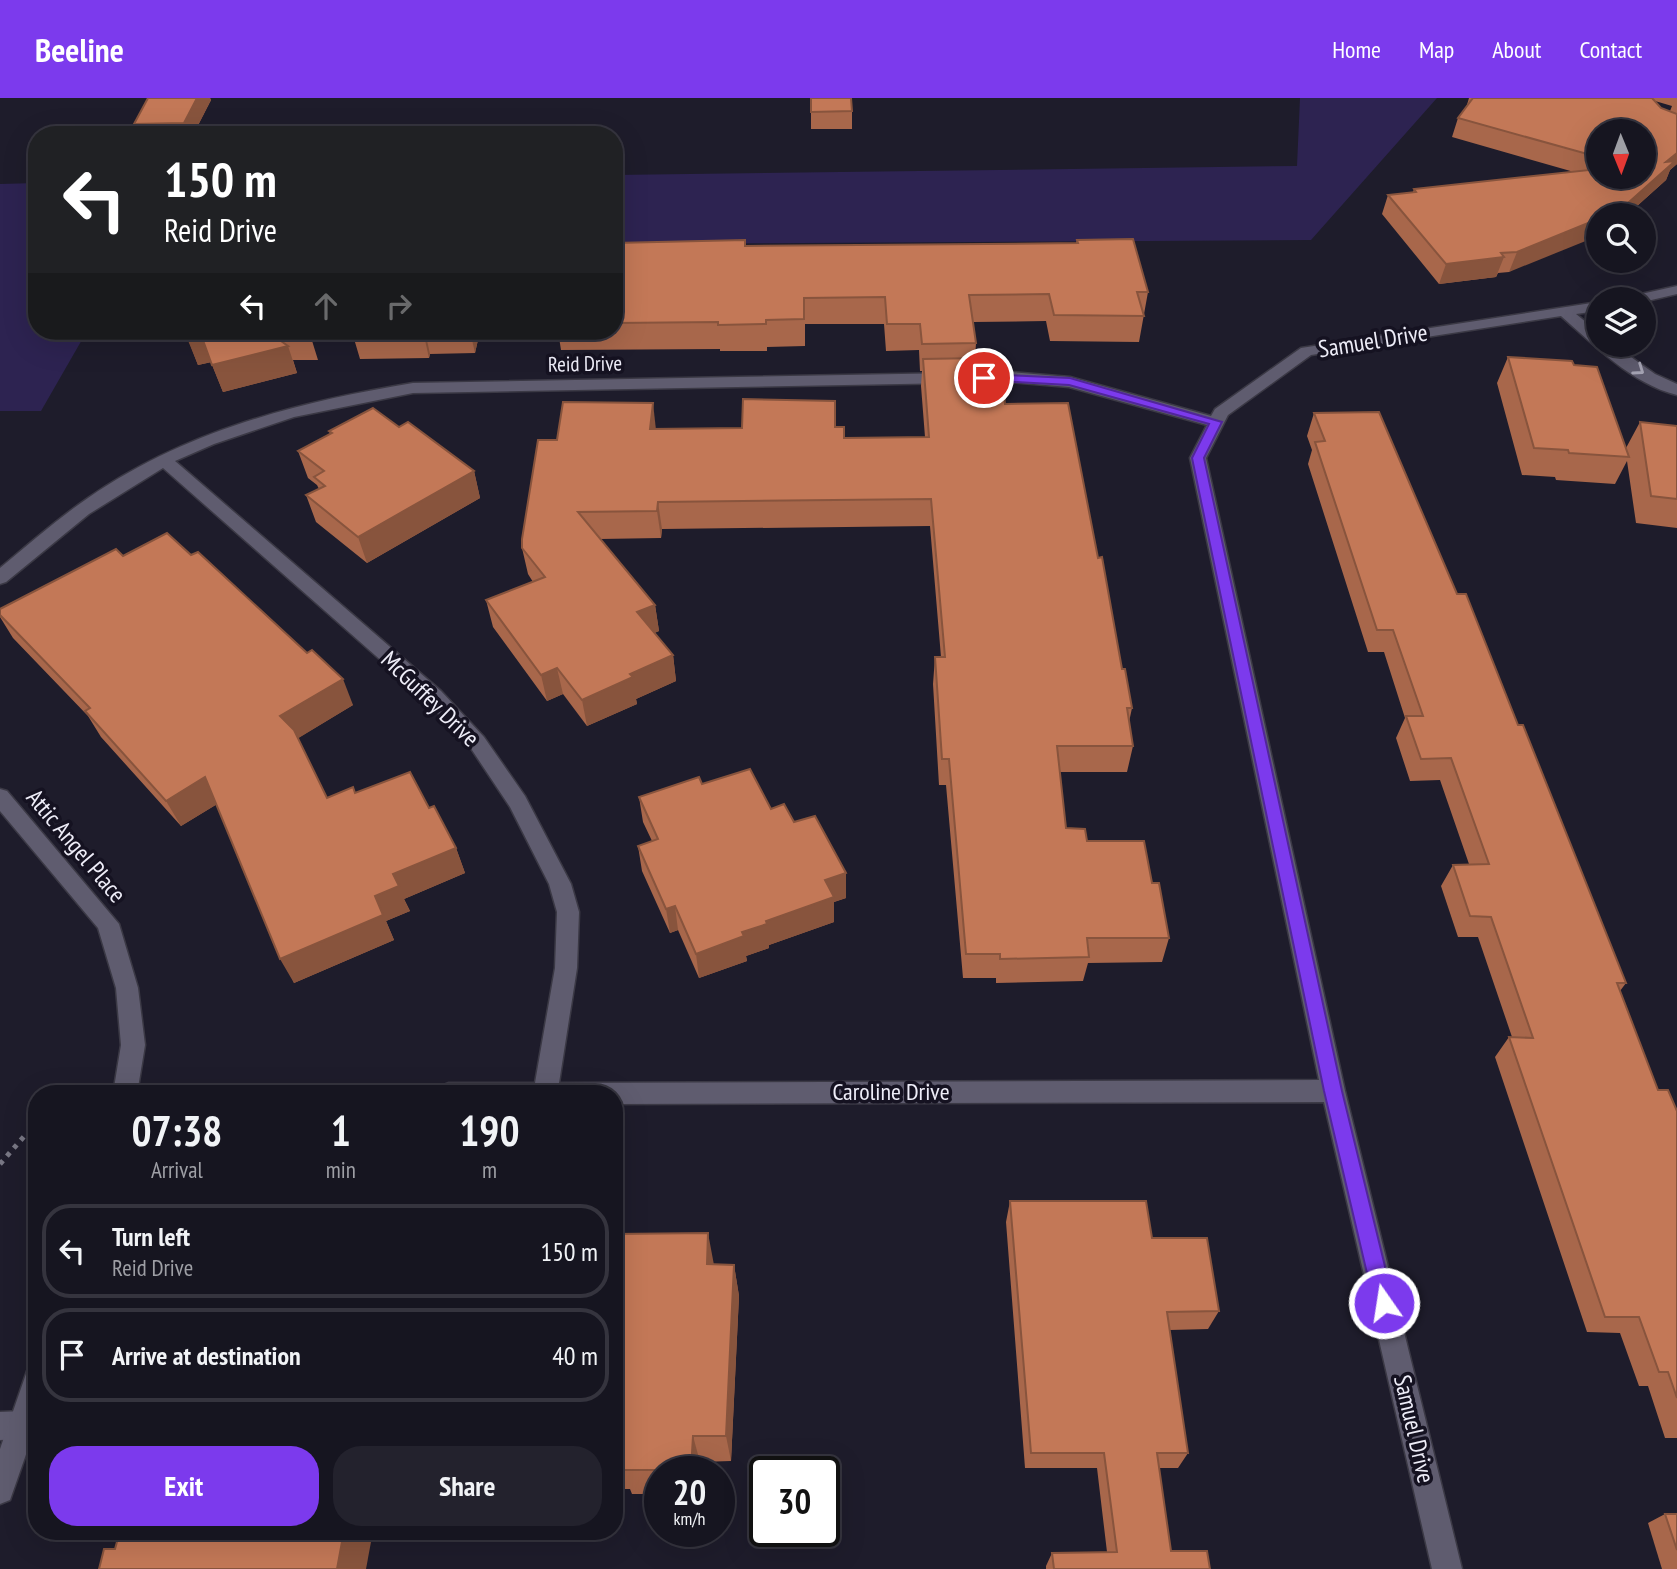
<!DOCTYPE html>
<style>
:root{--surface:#161520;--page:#23222d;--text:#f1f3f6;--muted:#9e9fa5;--line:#35343e;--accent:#7c3aed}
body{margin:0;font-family:"PT Sans Narrow",sans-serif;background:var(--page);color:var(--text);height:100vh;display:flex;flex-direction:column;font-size:26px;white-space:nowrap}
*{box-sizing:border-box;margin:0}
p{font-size:23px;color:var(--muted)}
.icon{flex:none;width:38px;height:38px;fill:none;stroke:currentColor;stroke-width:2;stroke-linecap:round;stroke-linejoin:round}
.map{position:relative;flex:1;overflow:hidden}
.panel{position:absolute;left:28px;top:987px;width:595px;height:455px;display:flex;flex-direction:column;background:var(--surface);border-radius:28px;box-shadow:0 7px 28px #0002,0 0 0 2px var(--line)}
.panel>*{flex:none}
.top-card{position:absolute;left:28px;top:28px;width:595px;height:214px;border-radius:28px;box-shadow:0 7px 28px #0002,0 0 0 2px var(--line);background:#202124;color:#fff;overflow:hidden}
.needle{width:46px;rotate:179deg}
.fabs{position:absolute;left:1586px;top:21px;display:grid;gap:14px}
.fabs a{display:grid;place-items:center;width:70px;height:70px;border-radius:50%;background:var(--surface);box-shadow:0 7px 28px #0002,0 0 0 2px var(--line);font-size:35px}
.speed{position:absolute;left:644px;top:1358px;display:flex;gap:14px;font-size:35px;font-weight:700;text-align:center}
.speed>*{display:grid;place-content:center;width:91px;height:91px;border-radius:50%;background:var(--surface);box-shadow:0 7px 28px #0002,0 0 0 2px var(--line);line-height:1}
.speed small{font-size:18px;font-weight:400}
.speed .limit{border:4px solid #111;border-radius:10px;background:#fff;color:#111}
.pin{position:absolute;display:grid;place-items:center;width:60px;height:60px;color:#fff;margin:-30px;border:4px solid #fff;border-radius:50%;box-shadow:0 2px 7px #0007}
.me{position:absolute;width:77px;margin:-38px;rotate:347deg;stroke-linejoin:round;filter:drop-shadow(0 0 5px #0008)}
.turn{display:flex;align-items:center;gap:24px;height:147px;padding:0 21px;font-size:32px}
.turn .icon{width:91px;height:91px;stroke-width:2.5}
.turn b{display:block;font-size:49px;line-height:60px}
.lanes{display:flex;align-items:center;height:66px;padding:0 21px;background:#0003;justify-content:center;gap:35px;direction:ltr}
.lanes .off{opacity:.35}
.eta{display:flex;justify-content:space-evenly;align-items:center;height:119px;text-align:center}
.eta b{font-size:42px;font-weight:800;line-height:49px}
.button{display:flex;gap:14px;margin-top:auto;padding:14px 21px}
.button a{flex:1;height:80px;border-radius:28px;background:var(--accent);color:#fff;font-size:28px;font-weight:800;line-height:80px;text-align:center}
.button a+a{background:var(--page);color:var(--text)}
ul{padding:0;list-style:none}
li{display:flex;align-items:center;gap:21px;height:94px;margin:0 14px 10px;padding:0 7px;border:4px solid var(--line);border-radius:28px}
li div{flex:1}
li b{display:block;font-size:26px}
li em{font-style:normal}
header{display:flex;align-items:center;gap:42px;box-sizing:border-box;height:98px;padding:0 35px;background:var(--accent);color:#fff}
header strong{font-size:33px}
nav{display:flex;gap:38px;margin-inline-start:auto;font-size:24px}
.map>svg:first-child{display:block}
</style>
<header>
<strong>Beeline</strong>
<nav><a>Home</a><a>Map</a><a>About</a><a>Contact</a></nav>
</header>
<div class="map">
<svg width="1677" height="1471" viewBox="0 0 1677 1471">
<rect width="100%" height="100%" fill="#1e1c2b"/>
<!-- green -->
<g fill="#2d2351">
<polygon points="1300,0 1437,0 1311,142 614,146 614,77 1297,68"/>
<polygon points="37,85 37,233 87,233 41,313 0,313 0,86"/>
</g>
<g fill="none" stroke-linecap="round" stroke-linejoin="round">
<!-- service casing -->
<g stroke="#3b3945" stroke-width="3">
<polygon id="service" points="22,1313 32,1317 36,1327 32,1337 22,1341 0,1342 0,1314"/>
</g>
<!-- minor casing -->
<g stroke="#3b3945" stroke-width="3">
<g id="minor">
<polygon points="1677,188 1677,196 1643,204 1643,201 1630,201 1632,198"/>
<path d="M 1598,204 L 1598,213 L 1576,216 L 1598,234 L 1598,247 L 1614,247 L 1655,276 L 1677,286 L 1677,297 C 1632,286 1594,247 1561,218 L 1311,257 L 1228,317 L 1206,360 L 1345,993 L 1462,1471 L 1432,1471 L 1324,1004 L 614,1006 L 614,996 L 437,996 L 441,988 L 449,985 L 535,985 L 555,870 L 557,814 L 549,786 L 510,709 L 470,649 L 427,603 L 163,370 L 89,416 L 6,484 L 0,486 L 0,470 C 29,446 57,421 88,400 C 185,333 298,304 413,285 L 1011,274 L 1070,279 L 1211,318 L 1215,311 L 1301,250 ZM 1011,284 L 1069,289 L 1207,327 L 1190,360 L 1319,982 L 559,985 L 577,870 L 579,814 L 571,786 L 525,698 L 484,639 L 441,593 L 175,363 L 214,346 L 294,319 L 413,295 Z"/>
<polygon points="0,691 7,693 119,826 138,890 145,947 137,996 113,996 121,947 116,890 98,830 0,713"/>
<polygon points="37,1269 37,1325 10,1402 0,1406 0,1351 27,1273"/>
</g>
</g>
<!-- path -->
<polyline stroke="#787784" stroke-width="5" stroke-dasharray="4.5 6" stroke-linecap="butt" points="0,1066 27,1035 37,1034"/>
<!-- service -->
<use href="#service" fill="#5f5c6f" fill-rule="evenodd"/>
<!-- minor -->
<use href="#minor" fill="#5f5c6f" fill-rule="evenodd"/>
</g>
<!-- wall -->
<g fill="#a8674b" fill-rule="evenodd">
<polygon points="148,0 210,0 211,2 193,37 138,37 134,26"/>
<polygon points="811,0 852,13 852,31 811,31"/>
<path d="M 1469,0 L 1677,0 L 1677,66 L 1670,72 L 1666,82 L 1627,117 L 1598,117 L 1509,174 L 1498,175 L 1496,179 L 1439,186 L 1382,116 L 1388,97 L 1413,94 L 1414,91 L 1574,74 L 1452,39 L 1458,20 L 1466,10 ZM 1655,3 L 1672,8 L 1670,13 L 1661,10 ZM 1598,33 L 1643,79 L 1598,79 Z"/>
<polygon points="1077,142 1148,194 1139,244 1050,243 1046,223 973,224 976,245 975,261 984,295 1005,306 1098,460 1122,571 1132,610 1129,624 1133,648 1127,674 1060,674 1066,730 1152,785 1169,840 1162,864 1088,865 1083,883 996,885 996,880 963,880 946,687 939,687 933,586 935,559 941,559 930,428 662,431 661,440 600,441 655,507 659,533 654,535 673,557 676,583 636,601 637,606 587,628 563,596 547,603 493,529 486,502 533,484 528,476 522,450 557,342 656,331 835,329 844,340 925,339 921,288 922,273 920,273 919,252 886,253 884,226 805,226 805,248 767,249 767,253 720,253 720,251 561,252 558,233 614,233 614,145 745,148 1076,145"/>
<polygon points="185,233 309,233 318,262 293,262 297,275 223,294 211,264 198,267"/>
<polygon points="352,233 480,233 475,255 430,256 429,260 360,261 352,234"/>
<polygon points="1508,259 1574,267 1626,350 1640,324 1677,328 1677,430 1636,425 1627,363 1615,386 1556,382 1555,379 1522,377 1497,285"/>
<polygon points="1314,315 1457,496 1518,627 1626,885 1620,893 1658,992 1677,1013 1677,1340 1665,1340 1648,1288 1639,1288 1620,1235 1587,1234 1495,959 1509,939 1512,939 1478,839 1458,839 1441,788 1453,767 1469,766 1440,682 1410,683 1396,640 1405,620 1384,554 1368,554 1308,366 1312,352 1307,338"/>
<polygon points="399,329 474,373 480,400 367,465 316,424 306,397 319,391 317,387 308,380 298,353 330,336 329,333"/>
<polygon points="123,458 353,607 298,640 327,700 355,695 429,710 456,750 465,775 404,801 410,813 386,823 394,842 294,885 217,706 181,728 101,639 88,618 13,540 0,519 0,511"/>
<polygon points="702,686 771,711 794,724 846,775 846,800 834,804 834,824 769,847 769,850 746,858 747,863 699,880 678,832 670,835 642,773 638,748 652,743 643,724 639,699"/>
<polygon points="1010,1103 1152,1140 1219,1213 1208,1231 1170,1232 1188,1355 1178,1370 1159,1370 1171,1453 1210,1471 1046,1471 1046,1468 1052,1455 1107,1454 1097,1370 1025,1370 1006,1124"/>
<polygon points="614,1136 714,1166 734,1167 739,1198 731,1363 700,1364 699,1374 660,1374 660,1396 632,1396 630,1391 614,1391"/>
<polygon points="1665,1416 1677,1416 1677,1471 1662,1471 1648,1425"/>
</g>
<!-- shaded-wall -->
<g fill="#88543d">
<polygon points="197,0 210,0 211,2 193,37 188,37 184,25"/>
<polygon points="1677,55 1677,66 1670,72 1666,82 1627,117 1608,117"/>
<polygon points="1598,121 1598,138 1509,174 1517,154"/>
<polygon points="1504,159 1496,179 1439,186 1446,166"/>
<polygon points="423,233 425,233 430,256 429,260"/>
<polygon points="470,233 480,233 475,255"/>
<polygon points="201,237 212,264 198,267 187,240"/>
<polygon points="288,248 297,275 223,294 212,267"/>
<polygon points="653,305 656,332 650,331"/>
<polygon points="474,373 480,400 367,465 358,439"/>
<polygon points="658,404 662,431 661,440 657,413"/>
<polygon points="655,507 659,533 641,541 637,514"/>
<polygon points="673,557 676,583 636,601 637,606 587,628 582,602 630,576"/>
<polygon points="557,570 563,596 547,603 541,577"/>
<polygon points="343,581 353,607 292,644 280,618"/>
<polygon points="205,679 219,705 181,728 166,703"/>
<polygon points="456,750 465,775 404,801 410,813 386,823 394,842 294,885 280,861 375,798 393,776"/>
<polygon points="846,775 846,800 834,804 834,824 769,847 769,850 746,858 747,863 699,880 696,856 766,823 825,782"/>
<polygon points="675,808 678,832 670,835 666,811"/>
<polygon points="708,1135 714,1167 707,1166"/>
<polygon points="734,1167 739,1198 731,1363 726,1338"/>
<polygon points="693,1338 700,1364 699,1374 692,1374 691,1372"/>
<polygon points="344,1433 373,1433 366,1471 337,1471"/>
</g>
<!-- building -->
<g fill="#c37857" stroke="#88543d" stroke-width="2">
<polygon points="148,0 197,0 184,25 134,26"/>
<polygon points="811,0 851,0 852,13 811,14"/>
<polygon points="1473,0 1652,0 1661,10 1677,16 1677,55 1666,64 1675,63 1619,113 1608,117 1598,117 1598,121 1517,154 1501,155 1504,159 1446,166 1388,97 1416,94 1414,91 1598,71 1598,79 1643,79 1643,33 1598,33 1598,59 1458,20"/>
<polygon points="1133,141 1148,194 1137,194 1144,218 1054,217 1049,196 969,197 976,245 922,246 920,226 887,226 885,199 804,200 804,221 766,222 766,226 718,227 718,224 614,225 614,145 745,142 745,148 986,146 1078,145 1077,142"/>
<polygon points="185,233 309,233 310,235 271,236 288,248 212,267 201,237 187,240"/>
<polygon points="352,233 423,233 352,234"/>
<polygon points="1508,259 1572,263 1574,267 1597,269 1629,359 1569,355 1568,352 1534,350"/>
<polygon points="979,260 984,295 1004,295 1005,306 1068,305 1098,460 1102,459 1122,571 1125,571 1132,610 1127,610 1133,648 1057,648 1066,730 1085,731 1087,743 1144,743 1152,785 1159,785 1169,840 1087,840 1089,859 1000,861 1000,856 966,856 949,661 942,661 935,559 945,559 931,401 658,404 657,413 578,414 655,507 637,514 673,557 630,576 633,579 582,602 557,570 541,577 486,502 545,479 522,450 522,441 538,342 557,342 563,304 653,305 650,331 742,330 743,301 835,303 835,329 844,329 844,340 929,339 923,261"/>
<polygon points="373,310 399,329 408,324 474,373 358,439 306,397 325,388 314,379 324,373 298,353 332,335 329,333"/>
<polygon points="1379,314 1457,496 1466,496 1518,627 1523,627 1626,885 1617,885 1658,992 1668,992 1677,1013 1677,1300 1668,1274 1659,1274 1639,1219 1605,1219 1509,939 1533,940 1491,819 1470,818 1453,767 1489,766 1451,660 1421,661 1406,618 1423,618 1393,532 1377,532 1315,344 1325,343 1314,315"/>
<polygon points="1640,324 1677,328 1677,401 1651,398"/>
<polygon points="167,435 191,457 198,454 307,555 312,552 343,581 280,618 294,632 327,700 353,689 355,695 410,674 429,710 434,708 456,750 393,776 399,788 375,798 383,817 280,861 205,679 166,703 85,613 90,610 0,517 0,511 116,451 123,458"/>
<polygon points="750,671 771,711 784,706 794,724 815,718 846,775 825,782 834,799 766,823 767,826 742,834 744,838 696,856 675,808 666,811 638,748 658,741 639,699 699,679 702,686"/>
<polygon points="1010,1103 1146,1103 1152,1140 1207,1140 1219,1213 1167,1214 1188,1355 1157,1355 1171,1453 1207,1453 1210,1471 1054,1471 1052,1455 1117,1454 1104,1355 1031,1355"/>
<polygon points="708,1135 707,1166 734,1167 726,1338 693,1338 691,1372 622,1372 622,1367 614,1367 614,1136"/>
<polygon points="1665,1416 1677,1416 1677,1452"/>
<polygon points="120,1433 344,1433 337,1471 99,1471 104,1451 115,1451"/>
</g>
<!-- one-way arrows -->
<defs><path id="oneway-chevron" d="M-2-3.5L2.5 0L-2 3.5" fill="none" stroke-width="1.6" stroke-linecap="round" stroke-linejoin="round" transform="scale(1.75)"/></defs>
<use stroke="#a6a4b4" href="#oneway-chevron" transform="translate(1639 272) rotate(35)"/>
<!-- route -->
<polygon fill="#7c3aed" stroke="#51269a" stroke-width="2" points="984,276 1070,280 1222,324 1204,360 1342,993 1394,1205 1391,1212 1384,1215 1377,1212 1374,1205 1324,993 1192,360 1209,326 1069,287 980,282 980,277"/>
<g text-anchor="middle" stroke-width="7" stroke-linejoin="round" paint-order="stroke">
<!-- far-street labels -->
<g font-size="21" fill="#eeedf8" stroke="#151221">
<text transform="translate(585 266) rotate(-1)" y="7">Reid Drive</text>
</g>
<!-- street labels -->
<g font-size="24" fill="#eeedf8" stroke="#151221">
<text transform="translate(1373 243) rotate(-9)" y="8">Samuel Drive</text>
<text transform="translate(430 601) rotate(44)" y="8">McGuffey Drive</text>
<text transform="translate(76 748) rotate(50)" y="8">Attic Angel Place</text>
<text x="891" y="1002">Caroline Drive</text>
<text transform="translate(1414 1331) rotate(77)" y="8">Samuel Drive</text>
</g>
</g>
</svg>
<div class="fabs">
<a><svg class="needle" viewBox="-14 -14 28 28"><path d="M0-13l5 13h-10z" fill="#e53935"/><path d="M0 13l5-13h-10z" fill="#9e9fa5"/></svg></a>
<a><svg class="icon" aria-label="search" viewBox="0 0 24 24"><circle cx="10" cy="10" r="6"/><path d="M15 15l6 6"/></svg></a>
<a><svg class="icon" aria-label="layers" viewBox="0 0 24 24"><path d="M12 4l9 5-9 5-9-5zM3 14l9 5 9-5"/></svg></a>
</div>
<div class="speed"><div>20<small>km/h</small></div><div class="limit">30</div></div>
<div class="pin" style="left:984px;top:280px;background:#d93025"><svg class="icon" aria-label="arrive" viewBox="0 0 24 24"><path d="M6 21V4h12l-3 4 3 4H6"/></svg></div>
<svg class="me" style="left:1384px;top:1205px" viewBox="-20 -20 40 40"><circle r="17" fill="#7c3aed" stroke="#fff" stroke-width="3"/><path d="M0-11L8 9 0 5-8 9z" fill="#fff"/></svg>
<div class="top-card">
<div class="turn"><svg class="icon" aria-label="left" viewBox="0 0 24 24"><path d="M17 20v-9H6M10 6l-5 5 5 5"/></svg><div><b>150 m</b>Reid Drive</div></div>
<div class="lanes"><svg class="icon" aria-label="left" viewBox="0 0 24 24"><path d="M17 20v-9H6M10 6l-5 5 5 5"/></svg><svg class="icon off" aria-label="ahead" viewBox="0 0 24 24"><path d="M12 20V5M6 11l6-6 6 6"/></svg><svg class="icon off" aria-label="right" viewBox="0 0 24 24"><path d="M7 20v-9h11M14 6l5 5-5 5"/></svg></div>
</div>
<section class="panel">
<div class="eta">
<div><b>07:38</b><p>Arrival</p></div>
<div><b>1</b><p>min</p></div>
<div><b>190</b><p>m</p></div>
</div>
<ul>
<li><svg class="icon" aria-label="left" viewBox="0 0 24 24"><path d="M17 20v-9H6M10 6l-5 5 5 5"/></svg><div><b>Turn left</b><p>Reid Drive</p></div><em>150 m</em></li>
<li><svg class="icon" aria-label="arrive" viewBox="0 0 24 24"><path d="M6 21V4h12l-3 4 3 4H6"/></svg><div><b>Arrive at destination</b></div><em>40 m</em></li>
</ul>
<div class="button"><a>Exit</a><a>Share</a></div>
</section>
</div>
